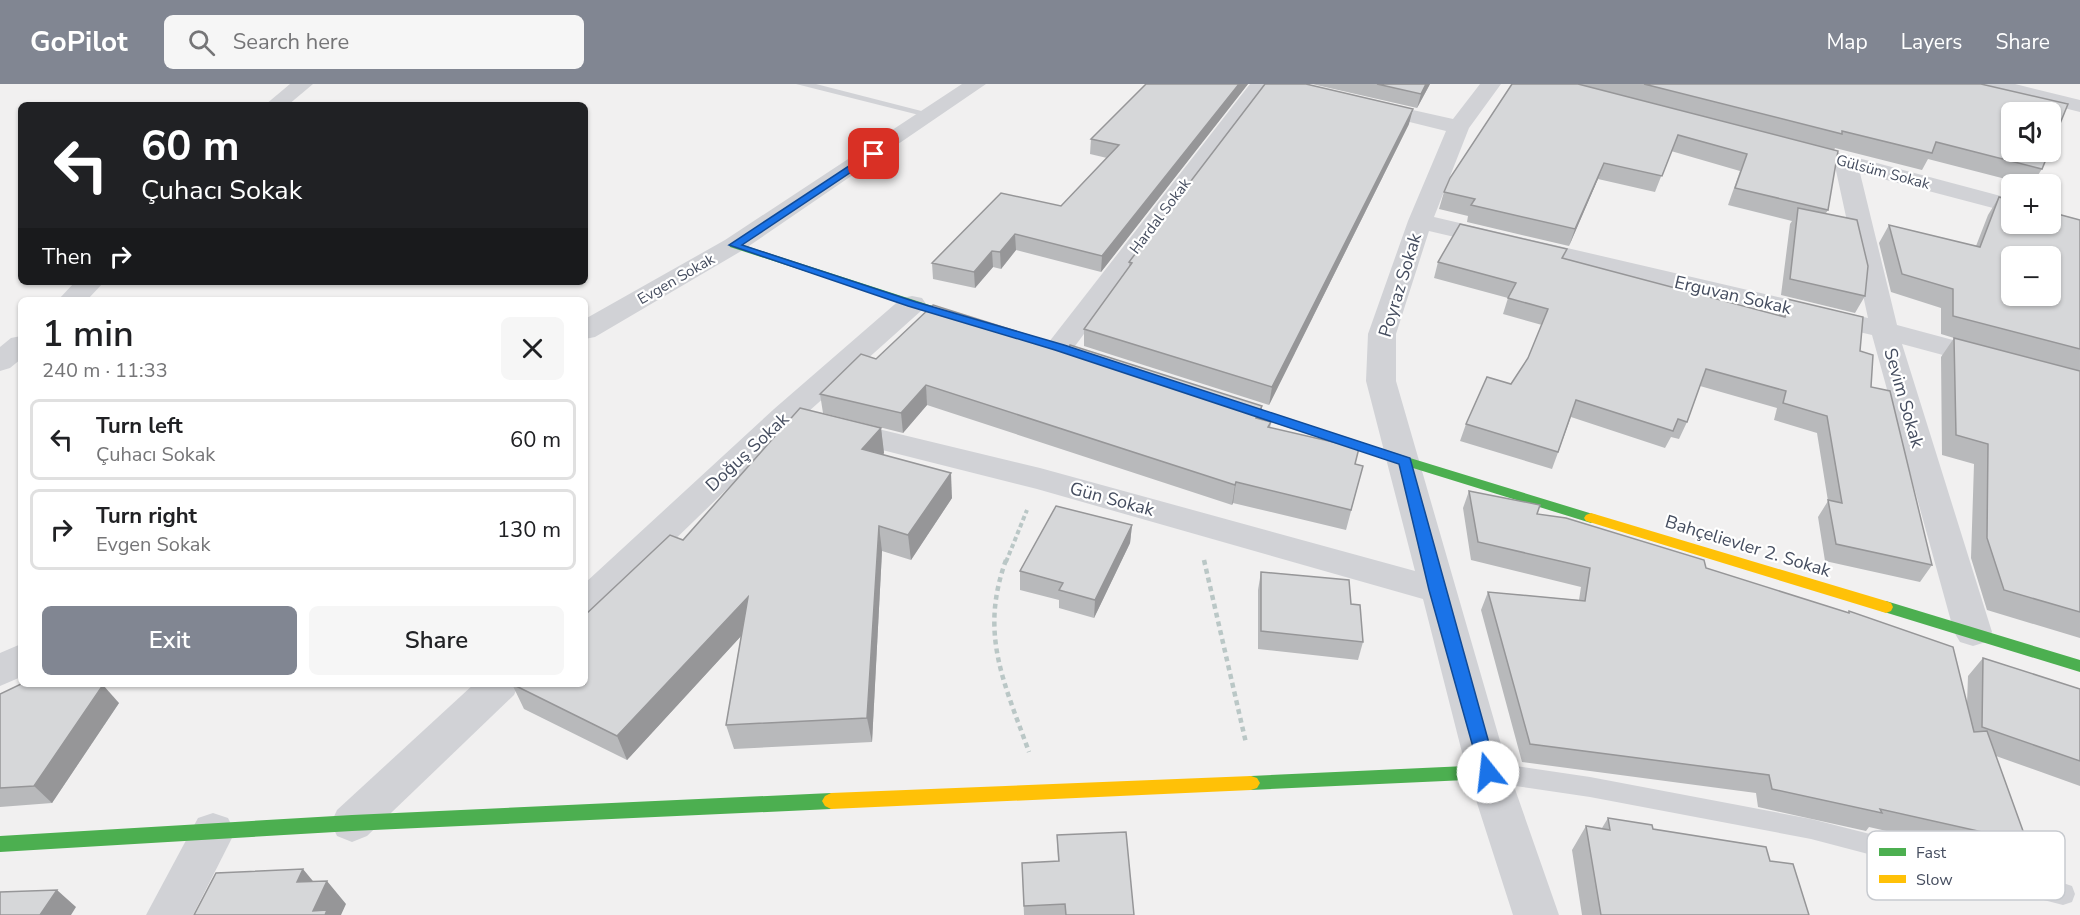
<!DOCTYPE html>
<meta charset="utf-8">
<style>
:root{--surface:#fff;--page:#f6f6f6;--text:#202124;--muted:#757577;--line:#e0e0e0;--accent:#818692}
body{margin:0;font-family:"Nunito Sans",sans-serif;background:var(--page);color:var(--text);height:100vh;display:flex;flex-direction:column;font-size:22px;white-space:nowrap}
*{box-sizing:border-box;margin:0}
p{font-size:20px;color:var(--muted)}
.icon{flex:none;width:33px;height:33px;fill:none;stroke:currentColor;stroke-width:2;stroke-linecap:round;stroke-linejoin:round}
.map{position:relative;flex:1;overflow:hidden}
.panel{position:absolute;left:18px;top:213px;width:570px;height:390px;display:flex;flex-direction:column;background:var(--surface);border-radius:9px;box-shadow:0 2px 4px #0004}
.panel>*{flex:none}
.banner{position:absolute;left:18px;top:18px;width:570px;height:183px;border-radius:9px;box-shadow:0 2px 4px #0004;background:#202124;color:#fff;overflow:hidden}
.fabs{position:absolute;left:2001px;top:18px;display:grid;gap:12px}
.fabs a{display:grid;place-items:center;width:60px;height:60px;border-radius:9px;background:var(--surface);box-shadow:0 2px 4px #0004;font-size:30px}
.pin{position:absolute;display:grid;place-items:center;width:51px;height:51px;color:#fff;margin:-26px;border-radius:12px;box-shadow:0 3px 9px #0006}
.me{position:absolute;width:66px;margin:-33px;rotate:344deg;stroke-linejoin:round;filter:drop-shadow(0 0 4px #0008)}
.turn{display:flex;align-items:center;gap:21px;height:126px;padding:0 24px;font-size:27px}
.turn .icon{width:78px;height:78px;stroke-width:2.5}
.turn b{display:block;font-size:42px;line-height:51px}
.then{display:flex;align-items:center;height:57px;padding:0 24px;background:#0003;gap:12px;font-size:22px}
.round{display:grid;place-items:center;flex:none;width:63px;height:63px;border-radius:9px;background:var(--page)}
.headline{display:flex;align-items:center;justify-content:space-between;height:102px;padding:0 24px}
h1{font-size:36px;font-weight:600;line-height:45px}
.primary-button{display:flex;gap:12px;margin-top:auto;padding:12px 24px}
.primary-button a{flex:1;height:69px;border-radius:9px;background:var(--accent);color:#fff;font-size:24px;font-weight:600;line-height:69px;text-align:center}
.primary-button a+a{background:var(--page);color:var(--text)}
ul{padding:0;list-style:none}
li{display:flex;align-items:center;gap:18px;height:81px;margin:0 12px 9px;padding:0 12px;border:3px solid var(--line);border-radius:9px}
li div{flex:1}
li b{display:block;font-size:22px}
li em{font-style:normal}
header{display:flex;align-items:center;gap:36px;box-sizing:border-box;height:84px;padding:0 30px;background:var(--accent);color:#fff}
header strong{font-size:28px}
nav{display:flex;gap:33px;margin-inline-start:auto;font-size:21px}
.search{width:420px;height:54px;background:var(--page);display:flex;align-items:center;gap:15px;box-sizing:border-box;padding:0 21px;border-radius:9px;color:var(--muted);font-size:22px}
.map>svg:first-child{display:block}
</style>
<header>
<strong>GoPilot</strong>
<div class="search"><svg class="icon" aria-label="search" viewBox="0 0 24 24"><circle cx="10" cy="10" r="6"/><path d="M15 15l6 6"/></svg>Search here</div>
<nav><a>Map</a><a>Layers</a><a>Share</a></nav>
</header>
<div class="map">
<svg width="2080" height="831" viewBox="0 0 2080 831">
<rect width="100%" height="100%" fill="#f1f0f0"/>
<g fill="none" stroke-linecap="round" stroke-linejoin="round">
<!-- path-far1 -->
<polyline stroke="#bac7c6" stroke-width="4" stroke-dasharray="4.5 3" stroke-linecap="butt" points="1006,478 1027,426"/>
<!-- path -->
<g stroke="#bac7c6" stroke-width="4.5" stroke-dasharray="5 4" stroke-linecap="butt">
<path d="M 1006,476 C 979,550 1004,598 1029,668"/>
<polyline points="1204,476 1246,659"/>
</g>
<!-- lane -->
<g fill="#d1d2d6" fill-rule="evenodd">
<polygon points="796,0 816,0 937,31 931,34"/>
<polygon points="1488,678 1590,693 1811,735 2063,799 2072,802 2075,810 2072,818 2063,821 1811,755 1590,713 1488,698 1480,695 1477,688 1480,681"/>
</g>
<!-- street -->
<g fill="#d1d2d6" fill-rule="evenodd">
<polygon points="290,0 313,0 288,21 265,21"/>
<polygon points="962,0 986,0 743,166 595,253 585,255 585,235 725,156"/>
<polygon points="1250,0 1271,0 1069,270 1059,273 1049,270 1045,264 1049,258"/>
<polygon points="1480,0 1501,0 1469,44 1434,133 1868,234 1835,82 1820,78 1817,73 1820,68 1828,66 2012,115 2012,129 1860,89 1897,241 2080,290 2080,308 1902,260 1992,548 1986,558 1973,562 1960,558 1954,548 1872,251 1429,147 1396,250 1396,297 1509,688 1559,831 1513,831 1467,688 1423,515 1037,405 791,343 598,530 585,534 585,499 774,325 902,214 912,212 922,214 926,220 922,226 808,328 1040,384 1415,487 1366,297 1368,250 1408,137 1446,47 1361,26 1357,22 1361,18 1368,16 1453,35"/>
<polygon points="1980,0 2015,0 2080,16 2080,28 1983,4"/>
<polygon points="75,198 104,198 87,216 58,216"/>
<polygon points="21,252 21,275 10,284 0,287 0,263 11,254"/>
<polygon points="21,560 21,593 0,602 0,569"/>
<polygon points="474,600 519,600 514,611 367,752 352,758 337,752 331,739 337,726"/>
<polygon points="213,729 228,734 235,748 193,831 146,831 198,734"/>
</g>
<!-- fast -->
<g fill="#4caf50" fill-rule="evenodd">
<polygon points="734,158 976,236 978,238 976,240 968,240 730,163 729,161"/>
<polygon points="1219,312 1410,374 1596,431 1598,434 1591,439 1400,380 1215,319 1213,316 1215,313"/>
<polygon points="1886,517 2080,576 2080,588 1881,527 1879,523 1881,519"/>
<polygon points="1488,681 1494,683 1496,688 1494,693 1488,695 1251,706 1245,704 1242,699 1245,694 1251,692"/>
<polygon points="831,709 837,712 840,717 837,722 831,725 352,747 0,768 0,752 352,731"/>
</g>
<!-- slow -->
<g fill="#ffc107" fill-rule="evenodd">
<polygon points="1591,429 1886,517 1891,519 1893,523 1891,527 1886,529 1586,437 1584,434 1586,431"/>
<polygon points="1251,692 1257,694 1260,699 1257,704 1251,706 831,725 825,722 822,717 825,712 831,709"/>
</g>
</g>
<!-- wall -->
<g fill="#b8b9bb">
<polygon points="1146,0 1248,0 1101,188 1016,166 1001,185 993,183 975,204 933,195 932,179 1061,122 1107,74 1090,70 1091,55"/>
<polygon points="1312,0 1430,0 1417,24"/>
<polygon points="1512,0 1981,0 2042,85 2032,100 2025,100 1928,75 1922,86 1835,64 1834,66 1828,126 1826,129 1865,212 1855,229 1781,211 1790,140 1792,137 1728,121 1740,87 1671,67 1655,108 1598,95 1569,162 1467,138 1468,132 1439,125 1444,108"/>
<polygon points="1409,40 1269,321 1084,262 1084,245 1129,183 1129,178"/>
<polygon points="1999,113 2080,136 2080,554 1987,526 1971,474 1974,380 1942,371 1941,273 1954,254 1941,250 1941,224 1891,208 1879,159 1889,141 1976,162 1988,131"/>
<polygon points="1567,165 1563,174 1778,232 1787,215 1860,267 1871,303 1932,481 1920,498 1825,477 1818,433 1828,417 1817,349 1774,336 1777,324 1700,302 1687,338 1679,355 1671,353 1665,364 1571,333 1552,385 1460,357 1466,340 1511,300 1528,274 1542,241 1503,230 1508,214 1434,194 1438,178"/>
<polygon points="876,275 1271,338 1270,344 1356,380 1363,382 1346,446 1233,419 1232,421 927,321 903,349 823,329 820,310"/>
<polygon points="881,344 884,369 883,371 952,414 911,476 882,467 872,658 734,665 726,641 741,552 627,676 524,625 512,600"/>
<polygon points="1469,407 1537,430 1706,484 1848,529 1849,527 1967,620 1968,592 1983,574 2080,605 2080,702 1996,672 2027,758 2009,775 1869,743 1866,747 1758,723 1756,709 1522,678 1481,526 1488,508 1579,516 1581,503 1471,476 1463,424"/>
<polygon points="1132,441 1130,459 1094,534 1059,524 1059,516 1020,506 1020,487"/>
<polygon points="1261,488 1351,520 1363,558 1358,576 1258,565 1258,506"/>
<polygon points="0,610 119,619 52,719 0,723"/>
<polygon points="1608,734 1653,745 1770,777 1809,831 1582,831 1572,766 1586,742 1602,744"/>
<polygon points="1057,751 1134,831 1024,831 1022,779 1058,777"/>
</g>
<!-- shaded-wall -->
<g fill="#969698">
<polygon points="1239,0 1248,0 1101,188 1102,172"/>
<polygon points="1426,0 1430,0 1417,24 1421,10"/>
<polygon points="1413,25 1409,40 1269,321 1272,303"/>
<polygon points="1604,79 1598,95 1569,162 1575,145"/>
<polygon points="1015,150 1016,166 1001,185 1000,168"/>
<polygon points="992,167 993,183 975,204 974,188"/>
<polygon points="926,301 927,321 903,349 901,329"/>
<polygon points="1262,322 1259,342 1256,334"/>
<polygon points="881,344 884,369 866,390 862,365"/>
<polygon points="951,389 952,414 911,476 908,451"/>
<polygon points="1236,398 1233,419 1232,421 1235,401"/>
<polygon points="1132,441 1130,459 1094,534 1095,516"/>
<polygon points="879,442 882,467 872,658 867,634"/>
<polygon points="748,513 754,538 627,676 617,652"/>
<polygon points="103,601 119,619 52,719 34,702"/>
<polygon points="303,785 322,808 327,797 346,820 341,831 317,831 313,827 297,798"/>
<polygon points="57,806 76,823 71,831 40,831"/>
</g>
<!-- building -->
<g fill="#d6d7d9" stroke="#969698" stroke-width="1.5" fill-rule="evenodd">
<polygon points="1146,0 1239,0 1102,172 1015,150 1000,168 992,167 974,188 932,179 1001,109 1061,122 1119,61 1091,55"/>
<polygon points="1265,0 1306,0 1413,25 1272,303 1084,245 1132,179 1129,178"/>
<polygon points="1377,0 1426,0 1421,10"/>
<polygon points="1512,0 1578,0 1838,67 1828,126 1735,104 1747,70 1678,51 1662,92 1604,79 1575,145 1471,121 1475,115 1444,108 1450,94"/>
<polygon points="1644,0 1981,0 2068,20 2050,64 2050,28 2012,28 2012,68 2049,68 2042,85 1936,58 1932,69 1842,47 1842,50"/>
<path d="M 1999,113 L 2012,117 L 2012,140 L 2050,140 L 2050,128 L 2080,136 L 2080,265 L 1953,232 L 1953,205 L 1902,190 L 1889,141 L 1980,163 ZM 2012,172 L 2050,172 L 2050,212 L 2012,212 Z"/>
<polygon points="1798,124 1857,136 1868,182 1865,212 1790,195"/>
<polygon points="1460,140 1567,165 1562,174 1785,233 1787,215 1863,233 1860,267 1873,271 1871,303 1890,307 1932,481 1836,460 1828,416 1842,419 1827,332 1783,319 1786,307 1706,285 1687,338 1678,335 1673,347 1576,316 1558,368 1466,340 1487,293 1511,300 1528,274 1548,225 1508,214 1516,199 1438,178"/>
<polygon points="933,221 1069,264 1070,261 1262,322 1256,334 1271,338 1268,343 1359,364 1355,380 1363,382 1351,426 1236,398 1235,401 926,301 901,329 820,310 861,270 876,275"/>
<polygon points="1954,254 2080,287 2080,528 2004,506 1987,454 1988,360 1956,351"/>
<polygon points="800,324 881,344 862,365 951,389 908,451 879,442 867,634 726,641 748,513 617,652 512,600 585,600 585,531 670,451 683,456"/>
<polygon points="1469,407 1540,421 1537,430 1566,434 1704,476 1706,484 1849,529 1849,527 1953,563 1974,648 1987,647 2027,758 1880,725 1882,729 1772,705 1769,691 1530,660 1488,508 1585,517 1590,484 1478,458"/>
<polygon points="1056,422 1132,441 1095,516 1059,506 1063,499 1020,487"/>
<polygon points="1261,488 1349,496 1351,520 1360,521 1363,558 1261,547"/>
<polygon points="1983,574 2080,605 2080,677 1982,643"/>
<polygon points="21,600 103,601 34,702 0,704 0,610"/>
<polygon points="1608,734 1652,741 1653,745 1766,763 1770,777 1793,780 1809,831 1601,831 1586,742 1610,746"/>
<polygon points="1126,748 1134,831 1066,831 1065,820 1024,822 1022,779 1059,777 1057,751"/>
<polygon points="303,785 297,798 327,797 313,827 327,826 325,831 194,831 216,789"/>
<polygon points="57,806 40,831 0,831 0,808"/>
</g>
<!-- route -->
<polygon fill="#1a73e8" stroke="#114b97" stroke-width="1.5" points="870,68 878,70 742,161 916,218 1064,261 1410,374 1497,688 1494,694 1488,696 1482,694 1480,688 1429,506 1399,380 1055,266 908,222 729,161"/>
<g text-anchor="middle" stroke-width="4.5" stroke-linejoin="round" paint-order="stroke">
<!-- far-street labels -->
<g font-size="15" fill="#454d5f" stroke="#fff">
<text transform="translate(1883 88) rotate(15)" y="5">Gülsüm Sokak</text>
<text transform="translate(1160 132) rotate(-53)" y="5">Hardal Sokak</text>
<text transform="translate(676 195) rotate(-30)" y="5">Evgen Sokak</text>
</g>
<!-- street labels -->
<g font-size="18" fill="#454d5f" stroke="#fff">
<text transform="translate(1400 201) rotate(-73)" y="6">Poyraz Sokak</text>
<text transform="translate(1733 211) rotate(13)" y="6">Erguvan Sokak</text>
<text transform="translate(1904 314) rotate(74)" y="6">Sevim Sokak</text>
<text transform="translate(747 368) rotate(-43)" y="6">Doğuş Sokak</text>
<text transform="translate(1112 415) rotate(15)" y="6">Gün Sokak</text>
<text transform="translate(1748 462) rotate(17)" y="6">Bahçelievler 2. Sokak</text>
</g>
</g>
<!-- legend -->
<rect x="1867" y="747" width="198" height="69" rx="9" fill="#fff" stroke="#c7cacf" stroke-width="1.5"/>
<rect x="1879" y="764" width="27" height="8" fill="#4caf50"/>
<rect x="1879" y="791" width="27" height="8" fill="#ffc107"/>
<g font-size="16" fill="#454d5f">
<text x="1916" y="774">Fast</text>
<text x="1916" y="801">Slow</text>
</g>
</svg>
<div class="fabs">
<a><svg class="icon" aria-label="sound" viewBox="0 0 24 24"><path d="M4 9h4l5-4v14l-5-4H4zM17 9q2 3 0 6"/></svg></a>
<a>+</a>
<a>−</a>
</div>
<div class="pin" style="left:874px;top:70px;background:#d93025"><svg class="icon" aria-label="arrive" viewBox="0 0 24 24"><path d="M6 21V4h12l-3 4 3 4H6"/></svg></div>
<svg class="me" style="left:1488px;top:688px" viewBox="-20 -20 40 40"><circle r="19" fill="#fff"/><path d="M0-13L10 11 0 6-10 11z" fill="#1a73e8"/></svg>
<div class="banner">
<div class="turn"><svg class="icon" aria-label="left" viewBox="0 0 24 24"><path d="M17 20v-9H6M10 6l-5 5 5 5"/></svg><div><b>60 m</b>Çuhacı Sokak</div></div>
<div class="then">Then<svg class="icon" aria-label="right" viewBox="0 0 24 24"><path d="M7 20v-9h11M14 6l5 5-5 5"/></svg></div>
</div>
<section class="panel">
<div class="headline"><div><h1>1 min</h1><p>240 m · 11:33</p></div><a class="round"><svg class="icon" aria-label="close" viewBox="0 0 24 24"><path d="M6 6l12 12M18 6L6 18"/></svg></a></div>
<ul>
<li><svg class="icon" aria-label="left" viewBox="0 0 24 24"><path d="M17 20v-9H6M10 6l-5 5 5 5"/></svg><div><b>Turn left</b><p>Çuhacı Sokak</p></div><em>60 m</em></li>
<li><svg class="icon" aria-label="right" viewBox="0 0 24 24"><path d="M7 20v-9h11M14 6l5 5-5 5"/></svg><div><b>Turn right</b><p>Evgen Sokak</p></div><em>130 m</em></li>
</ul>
<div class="primary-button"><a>Exit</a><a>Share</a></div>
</section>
</div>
